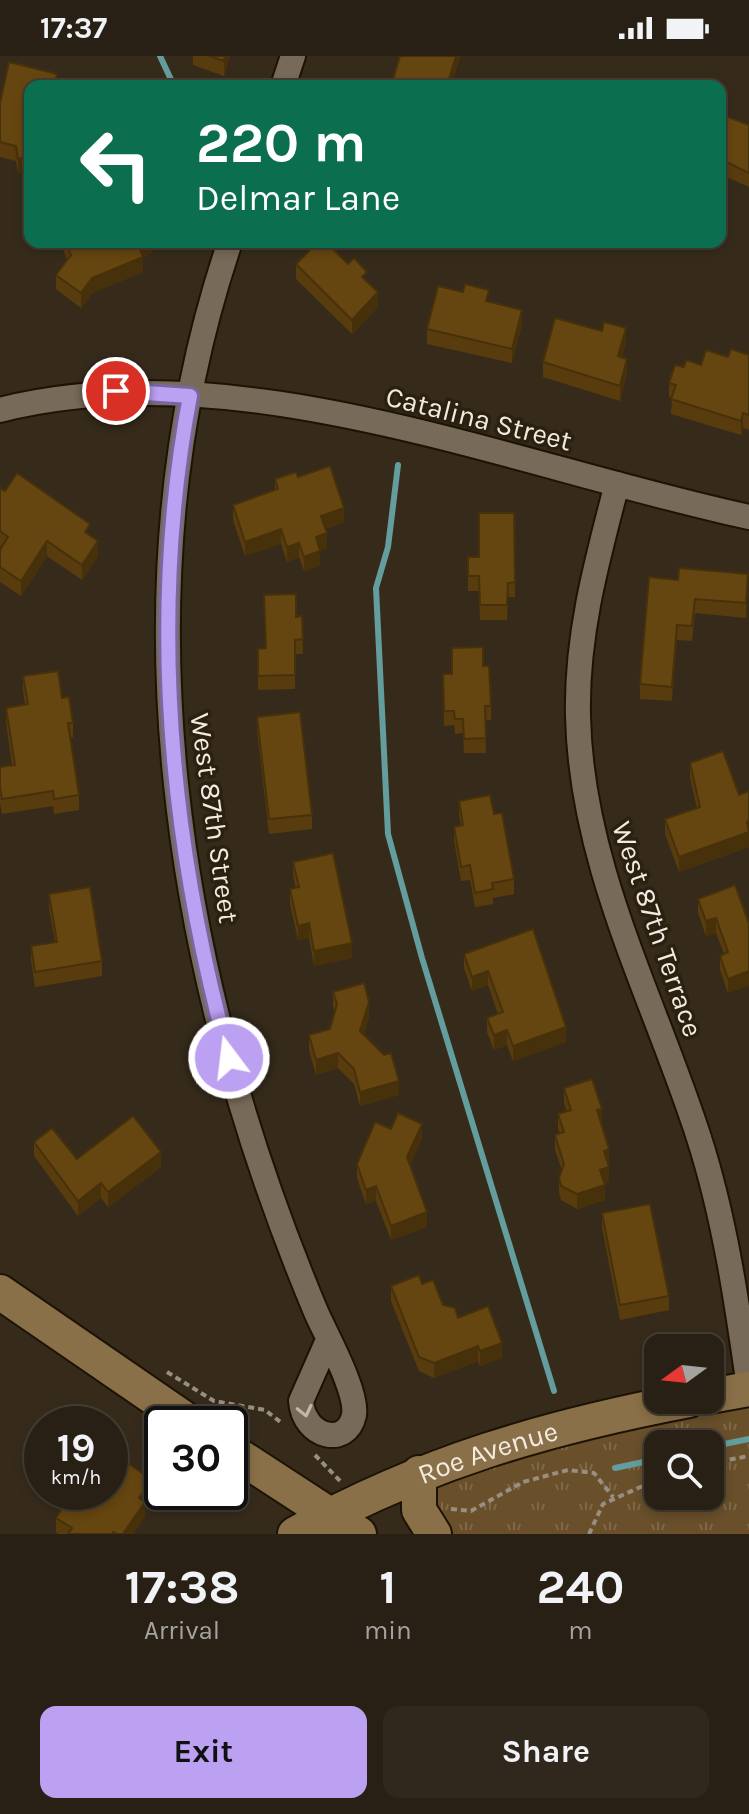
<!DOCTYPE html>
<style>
:root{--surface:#282014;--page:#30281d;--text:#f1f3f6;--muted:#a5a3a0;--line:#443e34;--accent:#bca0f2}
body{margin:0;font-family:Karla,sans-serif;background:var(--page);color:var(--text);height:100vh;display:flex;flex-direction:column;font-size:30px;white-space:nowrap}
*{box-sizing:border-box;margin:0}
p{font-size:26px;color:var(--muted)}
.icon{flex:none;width:44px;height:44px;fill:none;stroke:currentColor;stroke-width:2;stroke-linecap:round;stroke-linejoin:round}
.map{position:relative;height:1478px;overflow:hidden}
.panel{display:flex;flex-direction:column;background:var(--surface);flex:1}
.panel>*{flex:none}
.banner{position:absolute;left:24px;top:24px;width:702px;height:168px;border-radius:16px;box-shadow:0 4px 12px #0003,0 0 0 2px var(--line);background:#0b6e4f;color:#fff;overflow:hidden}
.needle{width:52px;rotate:255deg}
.controls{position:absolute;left:644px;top:1278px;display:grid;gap:16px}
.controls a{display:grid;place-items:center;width:80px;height:80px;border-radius:16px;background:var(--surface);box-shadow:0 4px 12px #0003,0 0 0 2px var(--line);font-size:40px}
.speed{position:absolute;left:24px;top:1350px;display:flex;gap:16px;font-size:40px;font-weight:700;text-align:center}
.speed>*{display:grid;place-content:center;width:104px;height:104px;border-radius:50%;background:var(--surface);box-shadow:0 4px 12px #0003,0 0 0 2px var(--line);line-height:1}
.speed small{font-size:20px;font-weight:400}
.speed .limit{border:4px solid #111;border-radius:12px;background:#fff;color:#111}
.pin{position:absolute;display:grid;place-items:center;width:68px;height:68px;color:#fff;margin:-34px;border:4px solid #fff;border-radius:50%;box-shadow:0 2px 8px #0007}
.me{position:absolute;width:88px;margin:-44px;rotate:345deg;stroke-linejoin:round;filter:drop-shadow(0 0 6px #0008)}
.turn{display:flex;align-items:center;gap:28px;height:168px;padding:0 40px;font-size:36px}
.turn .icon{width:104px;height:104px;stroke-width:2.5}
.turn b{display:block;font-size:56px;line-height:68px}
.eta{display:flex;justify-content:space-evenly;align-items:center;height:136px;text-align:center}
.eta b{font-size:48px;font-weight:700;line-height:56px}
.cta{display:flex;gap:16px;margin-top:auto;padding:16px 40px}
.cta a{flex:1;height:92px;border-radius:16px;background:var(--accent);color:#111;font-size:32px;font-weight:700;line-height:92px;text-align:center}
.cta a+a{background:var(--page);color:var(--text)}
.status{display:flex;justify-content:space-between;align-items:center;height:56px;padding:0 40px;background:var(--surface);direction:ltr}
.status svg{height:22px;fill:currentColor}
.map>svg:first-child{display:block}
</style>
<div class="status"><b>17:37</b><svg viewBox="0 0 49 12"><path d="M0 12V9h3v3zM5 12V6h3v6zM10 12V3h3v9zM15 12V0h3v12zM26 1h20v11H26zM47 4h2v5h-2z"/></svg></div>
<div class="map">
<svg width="749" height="1478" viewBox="0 0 749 1478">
<defs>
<pattern id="park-tufts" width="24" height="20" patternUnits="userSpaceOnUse" patternTransform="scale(2)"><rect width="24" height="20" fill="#694f2a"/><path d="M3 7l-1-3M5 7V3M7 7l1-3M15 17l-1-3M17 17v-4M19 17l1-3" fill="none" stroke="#7f6849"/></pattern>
</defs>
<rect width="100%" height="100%" fill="#362b1b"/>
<!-- park -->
<path fill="url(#park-tufts)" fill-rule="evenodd" d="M 749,1333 L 749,1478 L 453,1478 L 440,1461 L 431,1434 L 437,1427 L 492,1407 ZM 658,1388 L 710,1388 L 710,1440 L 658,1440 Z"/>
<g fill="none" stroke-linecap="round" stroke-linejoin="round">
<!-- stream -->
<g stroke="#639d9d" stroke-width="6">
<polyline points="160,0 174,30"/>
<polyline points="398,409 388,491 376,532 388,778 422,902 554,1335"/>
<polyline points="710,1391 749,1383"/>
<polyline points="615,1412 658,1403"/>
</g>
<!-- street casing -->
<g stroke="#1d1305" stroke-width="28">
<g id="street">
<polyline points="283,30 293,0"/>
<path d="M 230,186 C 111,536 176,922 316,1256 C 326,1279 358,1336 354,1359 C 347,1392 304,1382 301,1345 L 328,1284"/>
<path d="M 0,354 C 238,293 516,411 749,461"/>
<path d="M 617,428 C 597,504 576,580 578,660 C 581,810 654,942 699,1082 C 725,1163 737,1247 749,1331"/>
</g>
</g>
<!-- secondary casing -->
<g stroke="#1d1305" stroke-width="38">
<g id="secondary">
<polyline points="0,1236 192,1368"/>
<polyline points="710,1340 749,1333"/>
<polyline points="230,1394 359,1478"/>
<polyline points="419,1417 419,1454 434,1478"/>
<path id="s1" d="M 295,1478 C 423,1407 547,1371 689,1344"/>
</g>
</g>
<!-- path -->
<g stroke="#988e81" stroke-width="4" stroke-dasharray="6 4" stroke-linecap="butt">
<polyline points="167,1316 214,1345 265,1354 283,1368"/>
<polyline points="315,1399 341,1426"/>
<polyline points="710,1407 749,1400"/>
<polyline points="451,1453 471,1455 523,1426 568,1414 594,1417 613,1441"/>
<polyline points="589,1478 603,1448 658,1423"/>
</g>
<!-- street -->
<use href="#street" stroke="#776a58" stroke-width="24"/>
<!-- secondary -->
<use href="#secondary" stroke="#8a7048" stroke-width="34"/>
</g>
<!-- wall -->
<g fill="#583c0e">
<polygon points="193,0 230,0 224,20 193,9"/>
<polygon points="57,30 18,118 16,105 0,101 0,47"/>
<polygon points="720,58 749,69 749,131 720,118"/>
<polygon points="60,186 152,186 152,197 143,201 143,216 92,237 81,252 56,233 56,219 67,204"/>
<polygon points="296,208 348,208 367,225 378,251 352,278 296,223"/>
<polygon points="489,246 522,269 512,307 427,288 427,273"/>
<polygon points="626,286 622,301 627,317 620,345 543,321 543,306"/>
<polygon points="749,299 749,374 743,372 741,379 671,358 672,342 669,341 669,327 701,309 728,301"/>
<polygon points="298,421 344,466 325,473 327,492 320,494 320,510 304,515 299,501 287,506 281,488 245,500 233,464 233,449 275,435 275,423"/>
<polygon points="0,432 90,479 98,500 82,524 47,500 21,540 0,526 0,494 2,491 0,490"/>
<polygon points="514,457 515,541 508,541 507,564 480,564 479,535 468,535 468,501 479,501"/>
<polygon points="649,521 748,532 746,562 695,557 692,585 677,584 672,645 640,643 640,628"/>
<polygon points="302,560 303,598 295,598 295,633 258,634 258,593 265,592 296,561"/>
<polygon points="443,618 452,618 491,650 491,664 485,664 486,697 464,697 463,677 455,678 454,669 444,670"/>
<polygon points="23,620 62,642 73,667 73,681 70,682 79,739 79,754 54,758 53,750 2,758 0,747 0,711 12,709 6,666 6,652 25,649 23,635"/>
<polygon points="257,661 312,759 312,773 269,778 257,675"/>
<polygon points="690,707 739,739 749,735 749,791 679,816 665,778 665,763 697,752 690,722"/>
<polygon points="459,745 494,758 514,823 514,838 493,842 493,848 475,851 470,824 461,825 454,785 454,771 461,769 459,760"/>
<polygon points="293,806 352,902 314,910 309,882 298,884 290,848 290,833 296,832 293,820"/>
<polygon points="735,829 728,937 720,914 720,900 724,898 716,877 706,880 698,857 698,843"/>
<polygon points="49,838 102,905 102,920 35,931 31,904 31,890 55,886 49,852"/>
<polygon points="533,873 566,986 513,1005 507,989 494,994 487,976 487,962 498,958 488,929 472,935 464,912 464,898"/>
<polygon points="333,936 369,960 364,978 399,1039 360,1050 354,1028 338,1012 316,1019 309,994 309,979 330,973 335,956 333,950"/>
<polygon points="564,1032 602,1067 609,1108 608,1108 609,1126 604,1127 605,1144 577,1153 561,1144 559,1136 559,1122 562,1114 555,1094 555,1079 560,1077 558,1073 558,1058 567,1056 564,1047"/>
<polygon points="391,1073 422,1082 410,1109 427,1171 391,1184 376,1145 366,1148 357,1122 357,1108"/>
<polygon points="34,1086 77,1103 161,1111 108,1151 101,1142 78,1160 34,1100"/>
<polygon points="602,1157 669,1240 669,1254 620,1264 602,1172"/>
<polygon points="422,1228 443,1249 502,1302 480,1310 478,1305 434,1322 419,1315 391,1245 391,1230"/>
<polygon points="152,1439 145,1450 145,1460 133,1478 58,1478 56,1476 56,1462 80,1450"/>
</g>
<!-- shaded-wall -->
<g fill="#47310b">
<polygon points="225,0 230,0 224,20 224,5"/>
<polygon points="456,0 461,0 451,30 447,30"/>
<polygon points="30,100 30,115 18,118 18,103"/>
<polygon points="143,186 152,186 152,197 138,203 138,188"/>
<polygon points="143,201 143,216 92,237 81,252 81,237 92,222"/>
<polygon points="378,236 378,251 352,278 352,264"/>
<polygon points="522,254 522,269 512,307 512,293"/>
<polygon points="626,272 626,286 618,315 618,300"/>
<polygon points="627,303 627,317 620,345 620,330"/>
<polygon points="743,357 743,372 741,379 741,365"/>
<polygon points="344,452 344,466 321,474 321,460"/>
<polygon points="281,473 281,488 245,500 245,486"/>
<polygon points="327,477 327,492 316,496 316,481"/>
<polygon points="47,485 47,500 21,540 21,525"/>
<polygon points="98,485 98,500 82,524 82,509"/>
<polygon points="299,487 299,501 287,506 287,491"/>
<polygon points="320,495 320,510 304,515 304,501"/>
<polygon points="748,518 748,532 746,562 746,547"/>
<polygon points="677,569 677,584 672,645 672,631"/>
<polygon points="749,765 749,791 679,816 679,801"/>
<polygon points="716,862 716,877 706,880 706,865"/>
<polygon points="309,867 309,882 298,884 298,870"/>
<polygon points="352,887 352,902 314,910 314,895"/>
<polygon points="488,915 488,929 472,935 472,921"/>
<polygon points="749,915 749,930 728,937 728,923"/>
<polygon points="369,946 369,960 360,990 360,975"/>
<polygon points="566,971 566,986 513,1005 513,990"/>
<polygon points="507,974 507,989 494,994 494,979"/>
<polygon points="338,997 338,1012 316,1019 316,1004"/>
<polygon points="399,1025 399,1039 360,1050 360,1036"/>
<polygon points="602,1053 602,1067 597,1054"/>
<polygon points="422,1068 422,1082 407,1116 407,1101"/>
<polygon points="609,1093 609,1108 604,1109 604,1095"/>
<polygon points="161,1096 161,1111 108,1151 108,1136"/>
<polygon points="609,1111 609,1126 600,1128 600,1114"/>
<polygon points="101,1127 101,1142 78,1160 78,1145"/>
<polygon points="605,1129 605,1144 577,1153 577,1138"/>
<polygon points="376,1130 376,1145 366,1148 366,1134"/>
<polygon points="427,1156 427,1171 391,1184 391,1170"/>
<polygon points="502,1287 502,1302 480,1310 480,1295"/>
<polygon points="478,1290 478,1305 434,1322 434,1307"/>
<polygon points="152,1424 152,1439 145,1450 145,1460 133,1478 123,1478 139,1442"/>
</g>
<!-- building -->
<g fill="#664610" stroke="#47310b" stroke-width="2">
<polygon points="209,0 225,0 224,5"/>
<polygon points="400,0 456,0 447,30 391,30"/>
<polygon points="9,6 57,18 54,30 30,30 30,100 18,103 16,90 0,86 0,47"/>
<polygon points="720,58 749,69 749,117 720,103"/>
<polygon points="66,186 143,186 138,188 143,201 92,222 81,237 56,219 71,199"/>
<polygon points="318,186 326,186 348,208 354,202 367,216 362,221 378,236 352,264 296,208"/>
<polygon points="465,228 489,234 486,245 522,254 512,293 427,273 438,230 463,236"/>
<polygon points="555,262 602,275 604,266 626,272 618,300 627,303 620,330 543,306"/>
<polygon points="731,293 749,299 749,359 743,357 741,365 671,343 676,329 669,327 675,309 684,311 686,304 701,309 706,294 728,301"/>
<polygon points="330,410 344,452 321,460 327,477 316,481 320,495 304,501 299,487 287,491 281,473 245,486 233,449 278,433 275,423 296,416 298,421"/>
<polygon points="17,417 90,468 85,476 98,485 82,509 47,485 21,525 0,511 0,494 8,481 0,475 0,432 5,435"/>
<polygon points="479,457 514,457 515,526 508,527 507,549 480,549 479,520 468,520 468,501 479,501"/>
<polygon points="679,512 748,518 746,547 695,543 692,570 677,569 672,631 640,628 649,521 678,524"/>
<polygon points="296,538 296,561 302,560 303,583 295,584 295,619 258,620 258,593 266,592 264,539"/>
<polygon points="483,591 483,610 489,610 491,650 485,650 486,682 464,683 463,663 455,663 454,655 444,655 443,618 452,618 452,592"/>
<polygon points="58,615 62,642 69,641 73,667 68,667 79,739 54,743 53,735 2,743 0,732 0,711 15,709 6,652 28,648 23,620"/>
<polygon points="300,656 312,759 269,763 257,661"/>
<polygon points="723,695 739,739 749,735 749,765 747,766 749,776 679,801 665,763 700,751 690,707"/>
<polygon points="490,739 494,758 502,757 514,823 492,827 493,833 475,837 470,809 461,811 454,771 463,769 459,745"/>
<polygon points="333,797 352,887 314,895 309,867 298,870 290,833 299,831 293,806"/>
<polygon points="735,829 749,868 749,915 728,923 720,900 728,896 716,862 706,865 698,843"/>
<polygon points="90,831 102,905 35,916 31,890 57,886 49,838"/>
<polygon points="533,873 566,971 513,990 507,974 494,979 487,962 503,956 488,915 472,921 464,898"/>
<polygon points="364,927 369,946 360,975 384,999 391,997 399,1025 360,1036 354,1013 338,997 316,1004 309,979 330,973 337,948 333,936"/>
<polygon points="592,1023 602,1053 597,1054 609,1093 604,1095 609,1111 600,1114 605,1129 577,1138 561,1130 559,1122 564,1108 555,1079 564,1076 558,1058 571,1054 564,1032"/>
<polygon points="398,1057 422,1068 407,1101 427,1156 391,1170 376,1130 366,1134 357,1108 375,1066 391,1073"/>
<polygon points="133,1060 161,1096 108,1136 101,1127 78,1145 34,1086 52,1072 77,1103"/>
<polygon points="650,1148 669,1240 620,1249 602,1157"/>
<polygon points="419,1219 422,1228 433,1224 443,1249 455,1252 458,1262 488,1250 502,1287 480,1295 478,1290 434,1307 419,1301 391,1230"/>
<polygon points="110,1395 152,1424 139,1442 145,1446 123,1478 117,1478 113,1476 112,1478 68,1478 72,1472 56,1462 68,1443 80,1450 89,1436 110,1436"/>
</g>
<!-- one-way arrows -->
<defs><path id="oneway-chevron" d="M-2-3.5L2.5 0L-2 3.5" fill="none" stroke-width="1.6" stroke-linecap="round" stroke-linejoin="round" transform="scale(2)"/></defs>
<use stroke="#c1b7aa" href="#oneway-chevron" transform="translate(305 1355) rotate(77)"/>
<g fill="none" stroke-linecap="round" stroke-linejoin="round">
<!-- route casing -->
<g stroke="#7a689d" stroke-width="20">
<path id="route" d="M 116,335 L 190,340 C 148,561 170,786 229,1002"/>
</g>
<!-- route -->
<use href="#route" stroke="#bca0f2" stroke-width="14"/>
</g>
<g text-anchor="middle" stroke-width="7" stroke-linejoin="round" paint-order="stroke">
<!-- street labels -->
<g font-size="28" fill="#f3ebe1" stroke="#2c2111">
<text transform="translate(479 362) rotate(14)" y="10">Catalina Street</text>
<text transform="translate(215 762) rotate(82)" y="10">West 87th Street</text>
<text transform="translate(658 873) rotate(71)" y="10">West 87th Terrace</text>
<text dy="10" stroke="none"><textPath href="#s1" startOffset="210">Roe Avenue</textPath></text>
</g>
</g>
</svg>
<div class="controls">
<a><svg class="needle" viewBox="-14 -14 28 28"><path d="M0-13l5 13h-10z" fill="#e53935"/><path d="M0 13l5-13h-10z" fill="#a5a3a0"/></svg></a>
<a><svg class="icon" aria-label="search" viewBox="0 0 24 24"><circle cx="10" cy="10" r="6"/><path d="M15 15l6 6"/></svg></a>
</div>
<div class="speed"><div>19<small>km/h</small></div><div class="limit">30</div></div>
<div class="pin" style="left:116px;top:335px;background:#d93025"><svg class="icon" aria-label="arrive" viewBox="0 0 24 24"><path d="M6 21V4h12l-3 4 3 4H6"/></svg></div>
<svg class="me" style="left:229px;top:1002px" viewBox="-20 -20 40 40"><circle r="17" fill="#bca0f2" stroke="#fff" stroke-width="3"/><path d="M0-11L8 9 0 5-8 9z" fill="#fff"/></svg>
<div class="banner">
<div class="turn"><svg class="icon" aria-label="left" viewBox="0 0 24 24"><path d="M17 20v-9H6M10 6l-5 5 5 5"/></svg><div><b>220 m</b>Delmar Lane</div></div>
</div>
</div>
<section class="panel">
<div class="eta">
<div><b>17:38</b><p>Arrival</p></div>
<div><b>1</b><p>min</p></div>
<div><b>240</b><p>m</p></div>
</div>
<div class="cta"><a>Exit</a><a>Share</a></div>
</section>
